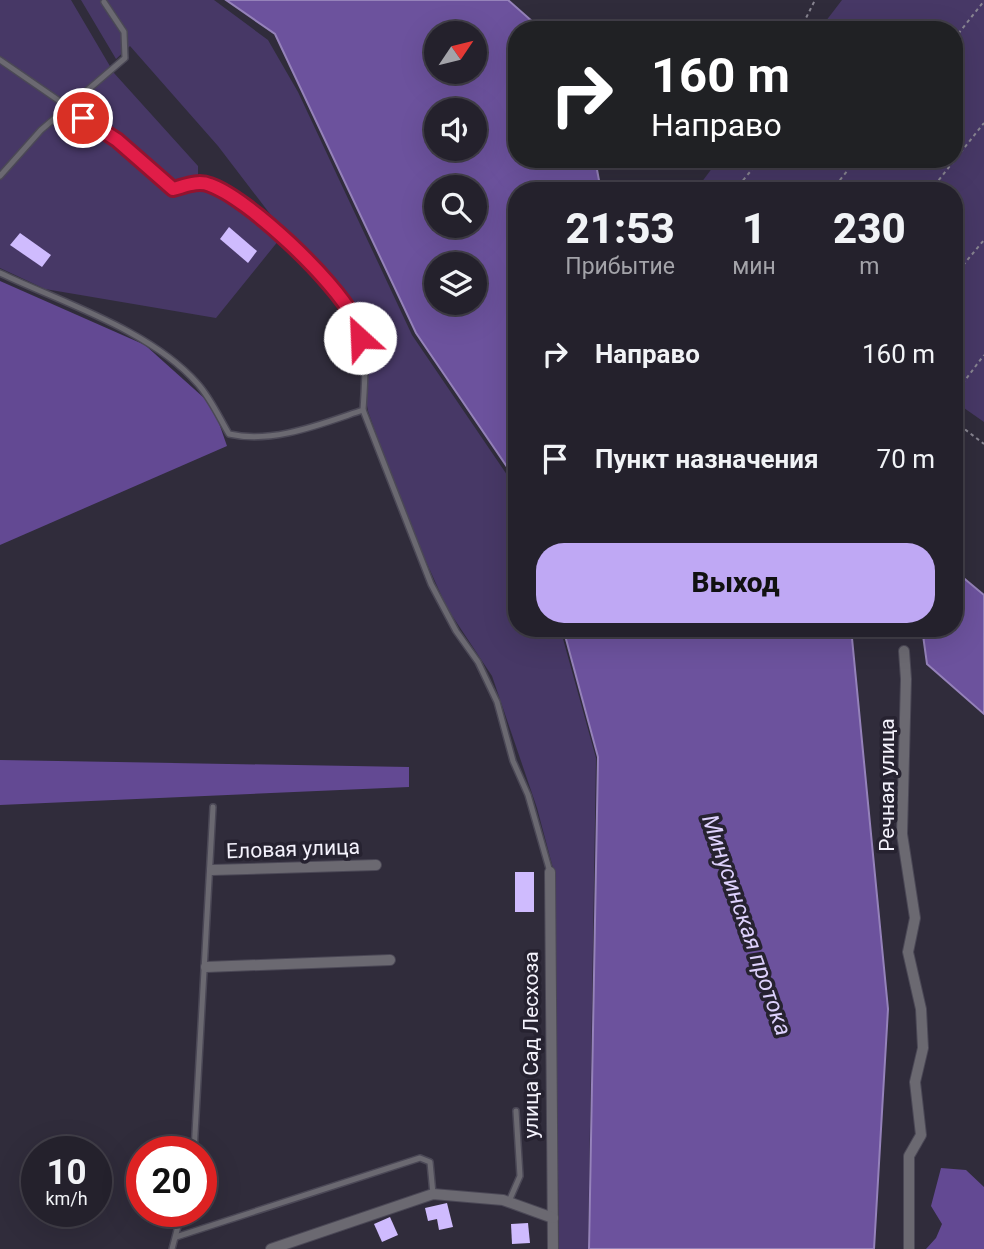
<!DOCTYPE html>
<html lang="ru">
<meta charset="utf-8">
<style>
:root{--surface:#24212c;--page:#302e38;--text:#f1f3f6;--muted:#a3a3a9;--line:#413e48;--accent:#bfa8f4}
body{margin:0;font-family:Roboto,sans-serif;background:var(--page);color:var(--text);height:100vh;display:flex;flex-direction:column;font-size:26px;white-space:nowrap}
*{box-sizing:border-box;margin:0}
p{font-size:23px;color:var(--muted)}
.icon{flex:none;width:38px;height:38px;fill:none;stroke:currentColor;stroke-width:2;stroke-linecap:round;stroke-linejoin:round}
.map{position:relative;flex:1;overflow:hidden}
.panel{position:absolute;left:508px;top:182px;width:455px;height:455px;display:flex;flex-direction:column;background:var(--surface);border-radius:28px;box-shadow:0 7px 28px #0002,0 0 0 2px var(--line)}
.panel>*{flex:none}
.top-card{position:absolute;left:508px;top:21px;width:455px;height:147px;border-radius:28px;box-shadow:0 7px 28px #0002,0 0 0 2px var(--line);background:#202124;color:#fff;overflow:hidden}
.needle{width:46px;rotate:55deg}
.fabs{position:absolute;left:424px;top:21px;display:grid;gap:14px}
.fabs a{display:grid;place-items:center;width:63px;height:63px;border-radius:50%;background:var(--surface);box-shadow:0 7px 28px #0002,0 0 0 2px var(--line);font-size:35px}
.speed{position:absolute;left:21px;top:1136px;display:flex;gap:14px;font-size:35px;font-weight:700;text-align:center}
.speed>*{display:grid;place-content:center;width:91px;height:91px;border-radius:50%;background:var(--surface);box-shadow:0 7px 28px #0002,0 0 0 2px var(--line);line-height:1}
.speed small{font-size:18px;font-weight:400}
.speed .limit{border:10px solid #d22;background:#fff;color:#111}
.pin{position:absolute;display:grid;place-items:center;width:60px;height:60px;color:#fff;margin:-30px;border:4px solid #fff;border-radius:50%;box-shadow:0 2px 7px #0007}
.me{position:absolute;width:77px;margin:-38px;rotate:335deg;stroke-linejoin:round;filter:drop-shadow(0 0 5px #0008)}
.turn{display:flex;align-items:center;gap:24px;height:147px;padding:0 28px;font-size:32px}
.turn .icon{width:91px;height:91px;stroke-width:2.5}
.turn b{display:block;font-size:49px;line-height:60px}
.eta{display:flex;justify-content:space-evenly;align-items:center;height:119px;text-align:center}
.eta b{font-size:42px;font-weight:800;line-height:49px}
.cta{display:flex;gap:14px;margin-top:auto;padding:14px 28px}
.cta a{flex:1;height:80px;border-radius:28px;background:var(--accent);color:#111;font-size:28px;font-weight:800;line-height:80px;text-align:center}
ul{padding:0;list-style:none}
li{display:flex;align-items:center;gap:21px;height:105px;padding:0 28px}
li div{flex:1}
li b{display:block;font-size:26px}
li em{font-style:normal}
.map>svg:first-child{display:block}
</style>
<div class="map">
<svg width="984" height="1249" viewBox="0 0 984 1249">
<rect width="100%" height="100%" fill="#302c3b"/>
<!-- green -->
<g fill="#473866">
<polygon points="0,0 71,0 114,73 198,166 198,182 279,240 216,318 45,289 0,268"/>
<polygon points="81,0 214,0 268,40 298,92 412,335 516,488 516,628 560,628 596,758 588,1249 559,1249 554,872 537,808 492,676 447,608 402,508 368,411 352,321 218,146 130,46 116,59"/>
<polygon points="842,0 984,0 984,422 954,401 954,191 695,191 719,159 954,159 954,30 819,30"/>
</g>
<!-- forest -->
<g fill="#634993">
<polygon points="0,281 145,345 213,406 227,446 0,545"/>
<polygon points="0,760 409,767 409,787 0,805"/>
<polygon points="941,1168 966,1170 984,1187 984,1249 926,1249 936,1238 942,1224 931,1206"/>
</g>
<!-- water -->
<g fill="#6c529d" stroke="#9582ba" stroke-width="2" fill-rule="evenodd">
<path d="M 226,0 L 508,0 L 542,30 L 516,30 L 516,159 L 595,159 L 601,191 L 516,191 L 516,480 L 416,333 L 275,34 ZM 436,33 L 474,33 L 474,72 L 436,72 ZM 436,110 L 474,110 L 474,149 L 436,149 ZM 436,187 L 474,187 L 474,226 L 436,226 ZM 436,264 L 474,264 L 474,303 L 436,303 Z"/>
<polygon points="954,570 984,595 984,714 927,664 922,628 954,628"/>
<polygon points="563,628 851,628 888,1009 874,1249 589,1249 598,757"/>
</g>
<!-- building -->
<g fill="#cfbbfe">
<polygon points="229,227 257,251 248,263 220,239"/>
<polygon points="20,233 51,255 42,267 10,245"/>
<rect x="515" y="872" width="19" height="40"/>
<polygon points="447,1203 453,1227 439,1230 437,1219 428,1221 425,1208"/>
<polygon points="390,1217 398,1235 382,1242 374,1224"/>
<polygon points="528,1223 530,1243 512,1244 511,1224"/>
</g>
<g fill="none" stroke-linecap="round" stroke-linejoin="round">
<!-- service casing -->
<g stroke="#4b4856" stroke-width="8">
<g id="service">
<path d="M 0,60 L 116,140 L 173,189 C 185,186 197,180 210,184 C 251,198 330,278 352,315 C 369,345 365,377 363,410 C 321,424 273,444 229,434 C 219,417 210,397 197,383 C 150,330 63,303 0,273"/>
<polyline points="0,176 41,130 125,58 124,32 104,2"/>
<polyline points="363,410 431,584 456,631 478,662 497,702 513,761 528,795 550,872"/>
<polyline points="194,1152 213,807"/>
<polyline points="506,1200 510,1199 520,1176 516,1111"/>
<polyline points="176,1237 420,1158 430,1162 433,1194"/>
<polyline points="172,1249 182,1211"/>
</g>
</g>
<!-- minor casing -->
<g stroke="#4b4856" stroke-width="12">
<g id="minor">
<polyline points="904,651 906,679 902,834 915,918 908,952 921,1009 923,1048 915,1082 921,1135 909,1156 909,1249"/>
<polyline points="212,870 376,865"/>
<polyline points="550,872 553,1249"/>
<polyline points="206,967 390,960"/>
<polyline points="271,1249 433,1194 503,1200 553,1218"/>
</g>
</g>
<!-- path -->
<g stroke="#888591" stroke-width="2" stroke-dasharray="3.5 3.5" stroke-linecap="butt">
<polyline points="800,30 815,0"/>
<polyline points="954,39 984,1"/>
<polyline points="734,191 755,166 756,159"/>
<polyline points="831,191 857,159"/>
<polyline points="930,191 984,123"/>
<polyline points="954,276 984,240"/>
<polyline points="954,395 984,355"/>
<polyline points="954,421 984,444"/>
</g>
<!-- service -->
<use href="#service" stroke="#6b6971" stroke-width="5"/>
<!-- minor -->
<use href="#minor" stroke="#6b6971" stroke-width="10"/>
</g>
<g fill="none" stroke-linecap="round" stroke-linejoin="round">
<!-- route casing -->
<g stroke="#92132f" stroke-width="18">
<path id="route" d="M 83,118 L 117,140 L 173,189 C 185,186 198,180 210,185 C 248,198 335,281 353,317 C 356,323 357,331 360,338"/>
</g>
<!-- route -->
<use href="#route" stroke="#e11d48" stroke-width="12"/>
</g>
<g text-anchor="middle" stroke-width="7" stroke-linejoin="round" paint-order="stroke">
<!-- street labels -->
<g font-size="21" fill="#f4f2fc" stroke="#262230">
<text transform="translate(887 785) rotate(-90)" y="7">Речная улица</text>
<text transform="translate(293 849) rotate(-2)" y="7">Еловая улица</text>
<text transform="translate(531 1045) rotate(-90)" y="7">улица Сад Лесхоза</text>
</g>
<!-- water labels -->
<g font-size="23" font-style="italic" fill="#ddd1fc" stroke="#262230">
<text transform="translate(747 925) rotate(71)" y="8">Минусинская протока</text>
</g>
</g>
</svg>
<div class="fabs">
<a><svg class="needle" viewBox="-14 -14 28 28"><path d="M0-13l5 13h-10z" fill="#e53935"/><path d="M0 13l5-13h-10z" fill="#a3a3a9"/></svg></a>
<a><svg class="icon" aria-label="sound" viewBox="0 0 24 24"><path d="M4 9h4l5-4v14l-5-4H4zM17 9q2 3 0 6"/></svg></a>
<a><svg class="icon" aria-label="search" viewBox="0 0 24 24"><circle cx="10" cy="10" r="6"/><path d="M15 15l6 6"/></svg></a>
<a><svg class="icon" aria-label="layers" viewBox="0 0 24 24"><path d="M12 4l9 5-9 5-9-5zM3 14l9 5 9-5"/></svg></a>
</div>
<div class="speed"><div>10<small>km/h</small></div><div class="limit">20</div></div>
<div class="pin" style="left:83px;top:118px;background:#d93025"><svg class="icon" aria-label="arrive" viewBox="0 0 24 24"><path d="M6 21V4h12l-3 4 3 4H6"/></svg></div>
<svg class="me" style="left:360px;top:338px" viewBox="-20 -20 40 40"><circle r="19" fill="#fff"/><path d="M0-13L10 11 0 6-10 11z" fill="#e11d48"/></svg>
<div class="top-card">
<div class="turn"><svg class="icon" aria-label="right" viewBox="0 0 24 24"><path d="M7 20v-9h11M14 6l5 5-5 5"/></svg><div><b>160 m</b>Направо</div></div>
</div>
<section class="panel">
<div class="eta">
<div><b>21:53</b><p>Прибытие</p></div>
<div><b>1</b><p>мин</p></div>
<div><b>230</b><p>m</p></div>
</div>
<ul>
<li><svg class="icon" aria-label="right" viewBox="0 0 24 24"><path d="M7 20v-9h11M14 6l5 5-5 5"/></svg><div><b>Направо</b></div><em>160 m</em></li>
<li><svg class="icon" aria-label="arrive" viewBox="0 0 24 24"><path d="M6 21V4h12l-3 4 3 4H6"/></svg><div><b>Пункт назначения</b></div><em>70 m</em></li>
</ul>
<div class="cta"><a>Выход</a></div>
</section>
</div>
